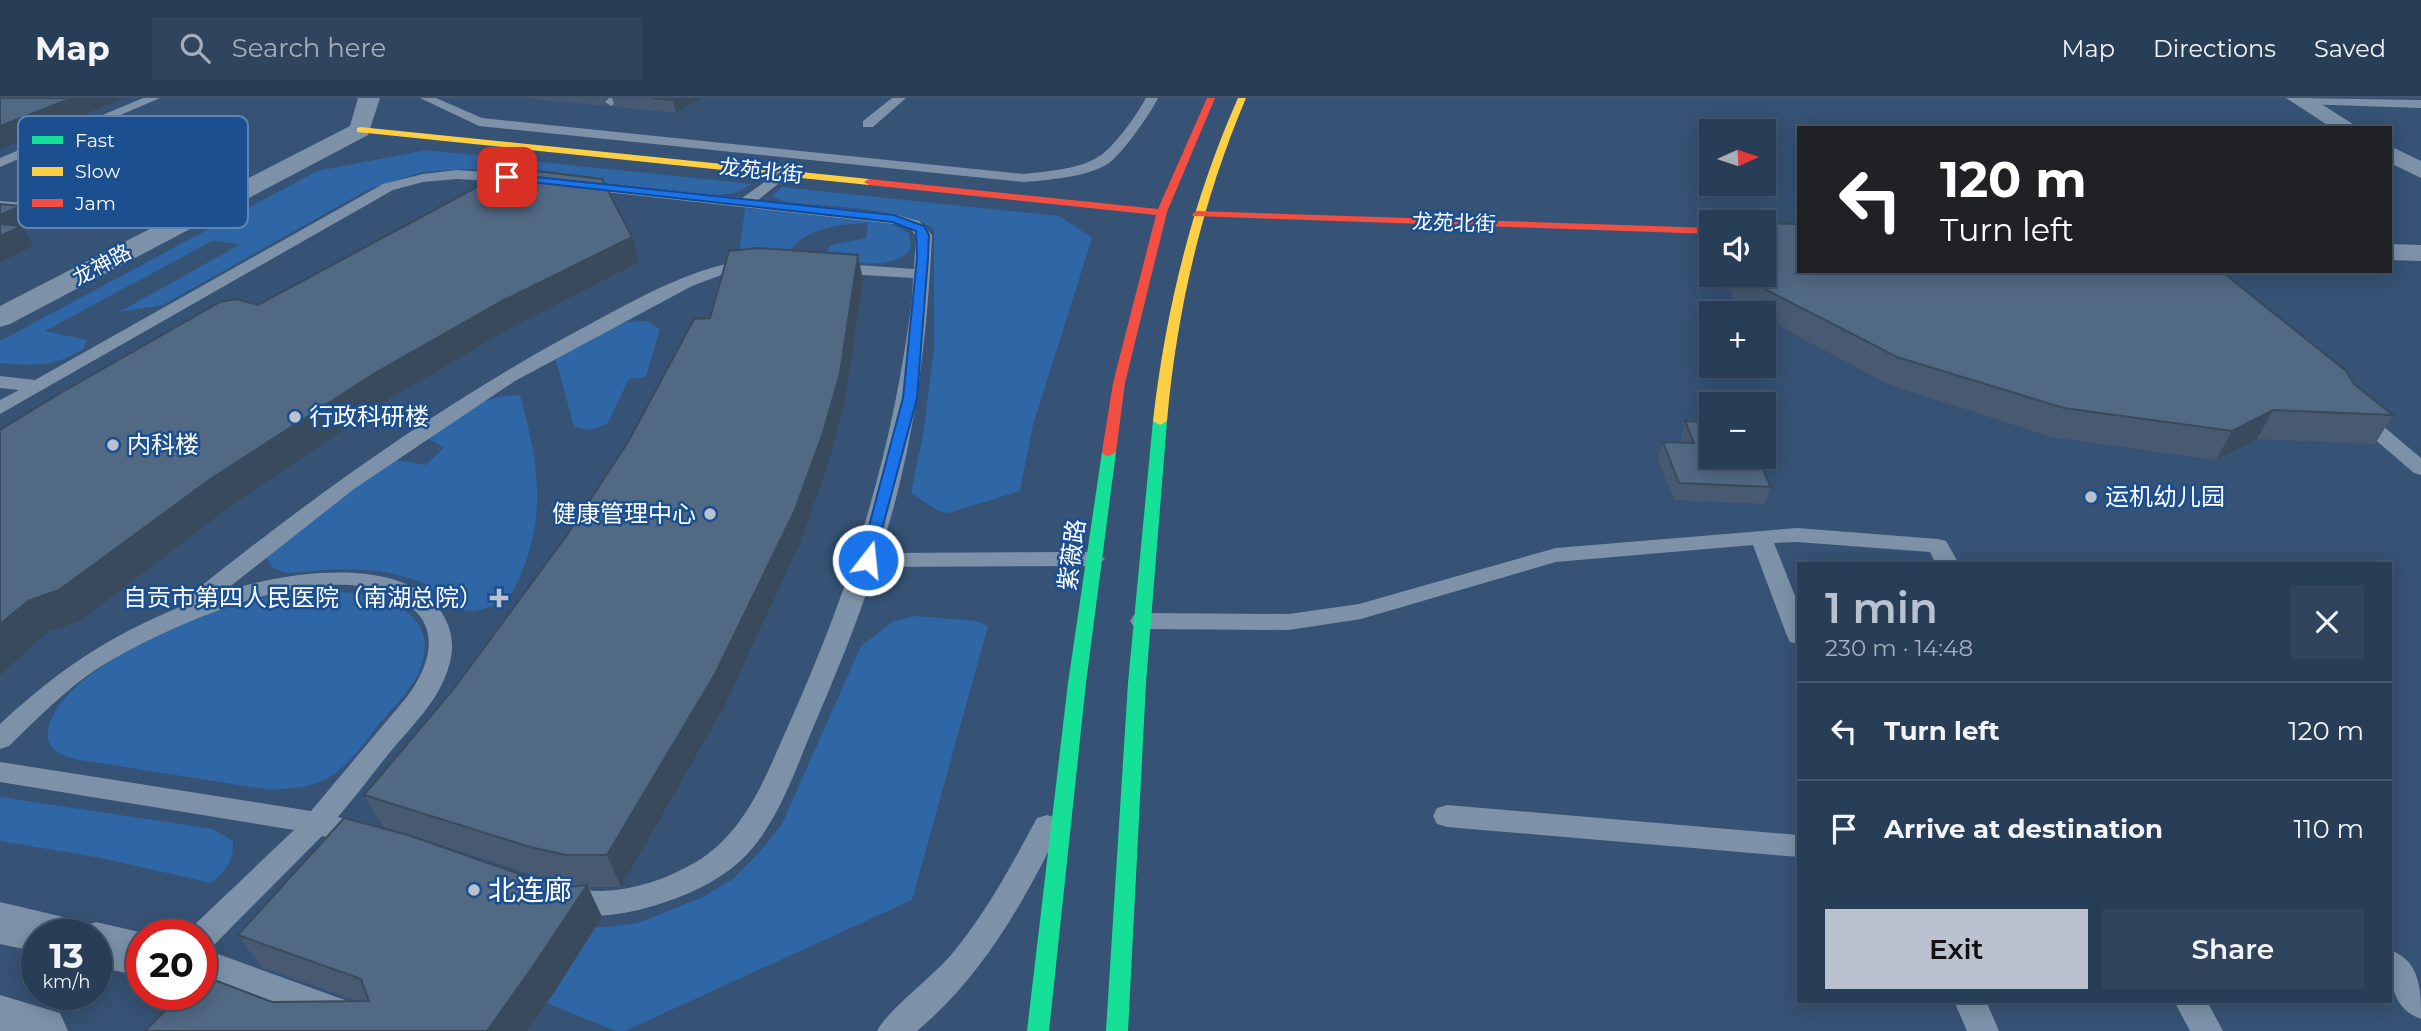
<!DOCTYPE html>
<meta charset="utf-8">
<style>
:root{--surface:#283e57;--page:#30455d;--text:#f1f3f6;--muted:#a5aeba;--line:#44576d;--accent:#b9c2ce}
body{margin:0;font-family:Montserrat,"Noto Sans SC",sans-serif;background:var(--page);color:var(--text);height:100vh;display:flex;flex-direction:column;font-size:26px;white-space:nowrap}
*{box-sizing:border-box;margin:0}
p{font-size:23px;color:var(--muted)}
.icon{flex:none;width:38px;height:38px;fill:none;stroke:currentColor;stroke-width:2;stroke-linecap:round;stroke-linejoin:round}
.map{position:relative;flex:1;overflow:hidden}
.side{position:absolute;left:1797px;top:464px;width:595px;height:441px;display:flex;flex-direction:column;background:var(--surface);border-radius:0px;box-shadow:0 4px 18px #0003,0 0 0 2px var(--line)}
.side>*{flex:none}
.banner{position:absolute;left:1797px;top:28px;width:595px;height:147px;border-radius:0px;box-shadow:0 4px 18px #0003,0 0 0 2px var(--line);background:#202124;color:#fff;overflow:hidden}
.needle{width:46px;rotate:87deg}
.tools{position:absolute;left:1699px;top:21px;display:grid;gap:14px}
.tools a{display:grid;place-items:center;width:77px;height:77px;border-radius:0px;background:var(--surface);box-shadow:0 4px 18px #0003,0 0 0 2px var(--line);font-size:35px}
.speed{position:absolute;left:21px;top:821px;display:flex;gap:14px;font-size:35px;font-weight:700;text-align:center}
.speed>*{display:grid;place-content:center;width:91px;height:91px;border-radius:50%;background:var(--surface);box-shadow:0 4px 18px #0003,0 0 0 2px var(--line);line-height:1}
.speed small{font-size:18px;font-weight:400}
.speed .limit{border:10px solid #d22;background:#fff;color:#111}
.pin{position:absolute;display:grid;place-items:center;width:60px;height:60px;color:#fff;margin:-30px;border-radius:14px;box-shadow:0 4px 10px #0006}
.me{position:absolute;width:77px;margin:-38px;rotate:16deg;stroke-linejoin:round;filter:drop-shadow(0 0 5px #0008)}
.turn{display:flex;align-items:center;gap:24px;height:147px;padding:0 28px;font-size:32px}
.turn .icon{width:91px;height:91px;stroke-width:2.5}
.turn b{display:block;font-size:49px;line-height:60px}
.round{display:grid;place-items:center;flex:none;width:74px;height:74px;border-radius:0px;background:var(--page)}
.headline{display:flex;align-items:center;justify-content:space-between;height:119px;padding:0 28px}
h1{font-size:42px;font-weight:600;line-height:52px;color:var(--accent)}
.cta{display:flex;gap:14px;margin-top:auto;padding:14px 28px}
.cta a{flex:1;height:80px;border-radius:0px;background:var(--accent);color:#111;font-size:28px;font-weight:600;line-height:80px;text-align:center}
.cta a+a{background:var(--page);color:var(--text)}
ul{padding:0;list-style:none}
li{display:flex;align-items:center;gap:21px;height:98px;padding:0 28px;border-top:2px solid var(--line)}
li div{flex:1}
li b{display:block;font-size:26px}
li em{font-style:normal}
header{display:flex;align-items:center;gap:42px;box-sizing:border-box;height:98px;padding:0 35px;background:var(--surface);border-bottom:2px solid var(--line)}
header strong{font-size:33px}
nav{display:flex;gap:38px;margin-inline-start:auto;font-size:24px}
.search{width:490px;height:63px;background:var(--page);display:flex;align-items:center;gap:18px;box-sizing:border-box;padding:0 24px;border-radius:0px;color:var(--muted);font-size:26px}
.map>svg:first-child{display:block}
</style>
<header>
<strong>Map</strong>
<div class="search"><svg class="icon" aria-label="search" viewBox="0 0 24 24"><circle cx="10" cy="10" r="6"/><path d="M15 15l6 6"/></svg>Search here</div>
<nav><a>Map</a><a>Directions</a><a>Saved</a></nav>
</header>
<div class="map">
<svg width="2421" height="933" viewBox="0 0 2421 933">
<rect width="100%" height="100%" fill="#365274"/>
<!-- green -->
<g fill="#2f66a5">
<path d="M 426,52 L 752,86 L 735,95 L 716,97 L 468,71 L 422,74 L 367,92 L 163,207 L 119,214 L 241,146 L 212,143 L 45,233 L 87,242 L 84,250 C 59,269 30,268 0,265 L 0,243 L 317,73 Z"/>
<path d="M 782,89 L 1059,118 L 1092,140 L 1033,327 L 1020,393 L 949,415 L 938,413 L 911,395 L 923,337 L 934,251 L 934,132 C 914,110 816,108 784,104 L 772,98 Z"/>
<path d="M 745,110 L 892,126 L 909,135 L 911,150 C 896,173 847,166 825,157 L 830,147 L 866,140 L 868,125 C 839,126 803,130 787,157 L 739,157 Z"/>
<polygon points="646,223 660,231 646,279 629,281 607,326 590,332 574,329 555,258 619,225"/>
<path d="M 520,297 C 541,374 549,431 507,504 L 475,513 L 461,512 L 449,507 L 441,496 L 419,483 L 382,473 L 339,471 L 286,475 L 273,470 L 267,461 C 285,432 363,384 394,362 L 426,367 L 444,350 L 427,340 C 457,319 482,296 520,297 Z"/>
<path d="M 332,493 C 374,496 442,509 421,569 C 414,589 394,609 380,625 C 364,645 348,670 324,682 C 308,690 289,690 271,692 L 80,662 C 65,659 45,652 48,634 C 55,572 204,513 258,501 C 283,495 307,493 332,493 Z"/>
<polygon points="916,518 976,523 988,528 912,802 625,933 616,933 356,828 610,829 638,825 703,799 733,781 758,756 782,726 861,548 894,523"/>
<path d="M 0,699 L 213,731 L 233,743 C 234,762 226,774 211,785 L 101,760 L 0,743 Z"/>
</g>
<g fill="none" stroke-linecap="round" stroke-linejoin="round">
<!-- lane -->
<g fill="#7d92a8" fill-rule="evenodd">
<polygon points="143,0 160,0 0,69 0,60"/>
<path d="M 420,0 L 436,0 L 482,20 L 1024,76 C 1047,73 1077,72 1098,59 C 1113,51 1138,15 1146,0 L 1158,0 C 1151,15 1122,56 1109,65 C 1089,79 1048,82 1024,84 L 479,28 Z"/>
<polygon points="624,0 611,8 605,4 609,0"/>
<polygon points="892,0 906,0 873,29 863,29 863,23"/>
<polygon points="2296,0 2421,2 2421,10 2301,6 2297,5"/>
<path d="M 783,71 L 788,72 L 788,78 L 758,102 L 894,116 L 919,123 L 932,137 C 927,245 914,352 880,455 L 1094,454 L 1105,461 L 1094,468 L 875,469 C 857,526 834,581 810,637 C 792,681 774,733 738,765 C 714,786 683,799 653,808 C 620,818 587,822 554,811 L 550,802 L 554,793 C 570,788 585,793 601,793 C 635,792 667,781 696,764 C 747,733 766,677 789,626 C 852,486 893,353 912,201 L 913,180 L 830,175 L 822,170 L 830,165 L 914,171 L 916,138 L 909,129 L 894,126 L 578,91 L 571,87 L 578,83 L 742,100 Z"/>
<polygon points="457,72 527,77 534,81 527,85 457,81 423,84 393,92 0,316 0,302 19,292 0,290 0,278 35,282 383,86 423,76"/>
<polygon points="0,103 184,119 192,124 184,129 0,111"/>
<path d="M 754,161 L 762,166 L 760,169 L 724,176 L 692,188 L 515,283 L 354,391 L 223,494 C 280,475 402,454 442,515 C 453,533 455,551 448,571 C 438,603 412,628 391,653 C 373,675 356,698 338,719 L 376,729 L 380,737 L 376,745 L 366,748 L 322,738 L 212,849 L 201,853 L 201,836 L 187,836 L 190,831 L 294,732 L 0,684 L 0,664 L 311,713 L 406,600 C 423,578 440,543 419,517 C 356,440 162,529 97,571 C 65,592 37,621 9,648 L 0,651 L 0,626 C 58,572 109,538 182,508 L 185,501 C 313,398 446,302 592,225 C 644,197 695,168 754,161 Z"/>
<polygon points="2357,310 2364,312 2421,360 2421,377 2414,375 2350,320 2347,316 2350,312"/>
<polygon points="1797,430 1938,441 1946,443 1959,466 1936,466 1930,454 1797,444 1774,445 1799,508 1799,546 1790,544 1787,538 1753,447 1556,464 1361,521 1289,532 1142,531 1134,529 1130,523 1134,517 1142,515 1289,516 1359,506 1556,450"/>
<polygon points="1447,707 1799,737 1799,759 1447,729 1437,726 1433,718 1437,710"/>
<path d="M 1047,717 L 1057,720 L 1061,728 C 1024,804 983,878 917,933 L 877,933 C 886,914 933,878 951,857 C 986,815 1011,768 1037,720 Z"/>
<path d="M 2390,852 C 2421,863 2421,893 2421,921 C 2390,910 2390,880 2390,852 Z"/>
<polygon points="1954,903 1986,903 1999,933 1967,933"/>
<polygon points="2174,903 2207,903 2223,933 2190,933"/>
</g>
<!-- street -->
<g fill="#7d92a8" fill-rule="evenodd">
<polygon points="358,0 380,0 368,37 10,226 0,229 0,208 350,28"/>
<polygon points="2286,0 2312,0 2359,30 2332,30"/>
<polygon points="2390,48 2421,63 2421,80 2390,65"/>
<polygon points="2390,146 2421,147 2421,163 2390,162"/>
<polygon points="0,804 72,821 77,830 96,824 148,836 142,836 142,879 96,868 96,836 37,836 37,854 0,846"/>
<polygon points="201,850 381,915 389,933 296,933 200,896"/>
<polygon points="0,897 60,915 68,933 0,933"/>
</g>
<!-- fast -->
<g fill="#16e098" fill-rule="evenodd">
<polygon points="1160,319 1167,323 1146,585 1128,933 1106,933 1128,585 1153,323"/>
<polygon points="1109,350 1116,354 1086,585 1049,933 1027,933 1068,585 1102,354"/>
</g>
<!-- slow -->
<g fill="#ffcf43" fill-rule="evenodd">
<path d="M 1238,0 L 1246,0 C 1202,104 1177,211 1167,323 L 1160,327 L 1153,323 C 1166,210 1192,104 1238,0 Z"/>
<polygon points="360,29 869,81 874,84 869,87 357,34 357,30"/>
</g>
<!-- jam -->
<g fill="#f24e42" fill-rule="evenodd">
<polygon points="1207,0 1215,0 1167,114 1125,285 1116,354 1109,358 1104,357 1102,354 1113,285 1156,117 869,87 864,84 869,81 1158,111"/>
<polygon points="1197,113 1712,130 1712,136 1193,118 1192,116"/>
</g>
</g>
<!-- wall -->
<g fill="#475a72" fill-rule="evenodd">
<polygon points="524,0 606,0 604,2 606,8"/>
<polygon points="612,0 702,0 676,15 615,9"/>
<polygon points="1707,123 1712,124 1712,164 1701,147"/>
<polygon points="1720,177 1764,177 2354,286 2393,317 2375,346 2257,341 2216,362 2051,339 1888,286 1764,220 1764,215 1755,215 1738,206"/>
<path d="M 863,182 L 845,302 L 828,367 L 801,443 L 725,607 L 621,789 L 588,789 L 602,819 L 551,899 L 527,933 L 272,904 L 357,903 L 261,869 L 238,837 L 403,735 L 383,729 L 364,697 L 452,593 L 567,437 L 710,220 ZM 419,740 L 545,781 L 576,788 L 568,789 L 534,781 Z"/>
<polygon points="1685,323 1771,389 1765,406 1674,402 1658,361 1663,344 1682,344 1681,340"/>
</g>
<!-- shaded-wall -->
<g fill="#394a5c">
<polygon points="72,0 124,0 0,51 0,28"/>
<polygon points="677,0 702,0 676,15 673,2"/>
<polygon points="21,108 32,128 24,132 33,148 0,164 0,117"/>
<polygon points="632,139 639,164 512,229 387,302 228,410 80,523 49,533 0,577 0,526 28,503 212,380 375,275 502,203"/>
<polygon points="858,157 863,182 845,302 828,367 801,443 725,607 621,789 607,757"/>
<polygon points="2273,312 2257,341 2216,362 2232,333"/>
<polygon points="587,787 602,819 551,899 527,933 487,933"/>
</g>
<!-- building -->
<g fill="#526984" stroke="#394a5c" stroke-width="2">
<polygon points="0,0 72,0 0,28"/>
<polygon points="650,0 677,0 673,2"/>
<polygon points="528,72 602,81 632,139 502,203 375,275 212,380 59,492 28,503 0,526 0,332 57,297 220,204 236,201 258,207 501,76"/>
<polygon points="0,106 21,108 0,117"/>
<polygon points="1707,123 1749,124 1712,124 1712,129"/>
<polygon points="1764,125 1799,126 1799,173 2221,173 2346,273 2354,286 2393,317 2273,312 2232,333 2064,310 1897,259 1745,181 1743,177 1764,177"/>
<polygon points="0,126 22,128 0,138"/>
<polygon points="758,150 858,157 840,275 822,338 794,414 715,576 607,757 566,757 530,749 364,697 452,593 567,437 628,344 694,221 710,220 729,153"/>
<polygon points="1685,323 1712,324 1712,359 1757,359 1771,389 1679,385 1663,344 1694,345"/>
<polygon points="344,720 408,737 534,781 568,789 587,787 534,867 487,933 145,933 182,896 201,896 201,877 272,904 369,903 361,881 238,837"/>
</g>
<!-- route -->
<polygon fill="#1a73e8" stroke="#114b97" stroke-width="2" points="507,76 894,117 924,128 929,137 928,160 917,300 873,465 862,465 860,462 903,300 917,160 916,133 892,124 503,81"/>
<!-- markers -->
<g fill="#b9c2ce" stroke="#1b4f8f" stroke-width="2.5">
<circle cx="295" cy="319" r="7"/>
<circle cx="113" cy="347" r="7"/>
<circle cx="2091" cy="399" r="7"/>
<circle cx="710" cy="416" r="7"/>
<path d="M495.5 489.5h7v7h7v7h-7v7h-7v-7h-7v-7h7z"/>
<circle cx="474" cy="792" r="7"/>
</g>
<g text-anchor="middle" stroke-width="5" stroke-linejoin="round" paint-order="stroke">
<!-- far-street labels -->
<g font-size="21" fill="#fff" stroke="#1b4f8f">
<text transform="translate(761 73) rotate(6)" y="7">龙苑北街</text>
<text transform="translate(1454 125) rotate(2)" y="7">龙苑北街</text>
<text transform="translate(102 167) rotate(-28)" y="7">龙神路</text>
</g>
<!-- poi labels -->
<g font-size="24" fill="#fff" stroke="#1b4f8f" text-anchor="start">
<text x="309" y="327">行政科研楼</text>
<text x="127" y="355">内科楼</text>
<text x="2105" y="407">运机幼儿园</text>
<text x="696" y="424" text-anchor="end">健康管理中心</text>
<text x="483" y="508" text-anchor="end">自贡市第四人民医院（南湖总院）</text>
</g>
<!-- street labels -->
<g font-size="24" fill="#fff" stroke="#1b4f8f">
<text transform="translate(1072 457) rotate(-82)" y="8">紫薇路</text>
</g>
<!-- near-poi labels -->
<g font-size="28" fill="#fff" stroke="#1b4f8f" text-anchor="start">
<text x="488" y="802">北连廊</text>
</g>
</g>
<!-- legend -->
<rect x="18" y="18" width="230" height="112" rx="10" fill="#1b4f8f" stroke="#5f84b1" stroke-width="2"/>
<rect x="32" y="38" width="31" height="8" fill="#16e098"/>
<rect x="32" y="69" width="31" height="9" fill="#ffcf43"/>
<rect x="32" y="101" width="31" height="8" fill="#f24e42"/>
<g font-size="19" fill="#fff">
<text x="75" y="49">Fast</text>
<text x="75" y="80">Slow</text>
<text x="75" y="112">Jam</text>
</g>
</svg>
<div class="tools">
<a><svg class="needle" viewBox="-14 -14 28 28"><path d="M0-13l5 13h-10z" fill="#e53935"/><path d="M0 13l5-13h-10z" fill="#a5aeba"/></svg></a>
<a><svg class="icon" aria-label="sound" viewBox="0 0 24 24"><path d="M4 9h4l5-4v14l-5-4H4zM17 9q2 3 0 6"/></svg></a>
<a>+</a>
<a>−</a>
</div>
<div class="speed"><div>13<small>km/h</small></div><div class="limit">20</div></div>
<div class="pin" style="left:507px;top:79px;background:#d93025"><svg class="icon" aria-label="arrive" viewBox="0 0 24 24"><path d="M6 21V4h12l-3 4 3 4H6"/></svg></div>
<svg class="me" style="left:868px;top:462px" viewBox="-20 -20 40 40"><circle r="17" fill="#1a73e8" stroke="#fff" stroke-width="3"/><path d="M0-11L8 9 0 5-8 9z" fill="#fff"/></svg>
<div class="banner">
<div class="turn"><svg class="icon" aria-label="left" viewBox="0 0 24 24"><path d="M17 20v-9H6M10 6l-5 5 5 5"/></svg><div><b>120 m</b>Turn left</div></div>
</div>
<section class="side">
<div class="headline"><div><h1>1 min</h1><p>230 m · 14:48</p></div><a class="round"><svg class="icon" aria-label="close" viewBox="0 0 24 24"><path d="M6 6l12 12M18 6L6 18"/></svg></a></div>
<ul>
<li><svg class="icon" aria-label="left" viewBox="0 0 24 24"><path d="M17 20v-9H6M10 6l-5 5 5 5"/></svg><div><b>Turn left</b></div><em>120 m</em></li>
<li><svg class="icon" aria-label="arrive" viewBox="0 0 24 24"><path d="M6 21V4h12l-3 4 3 4H6"/></svg><div><b>Arrive at destination</b></div><em>110 m</em></li>
</ul>
<div class="cta"><a>Exit</a><a>Share</a></div>
</section>
</div>
